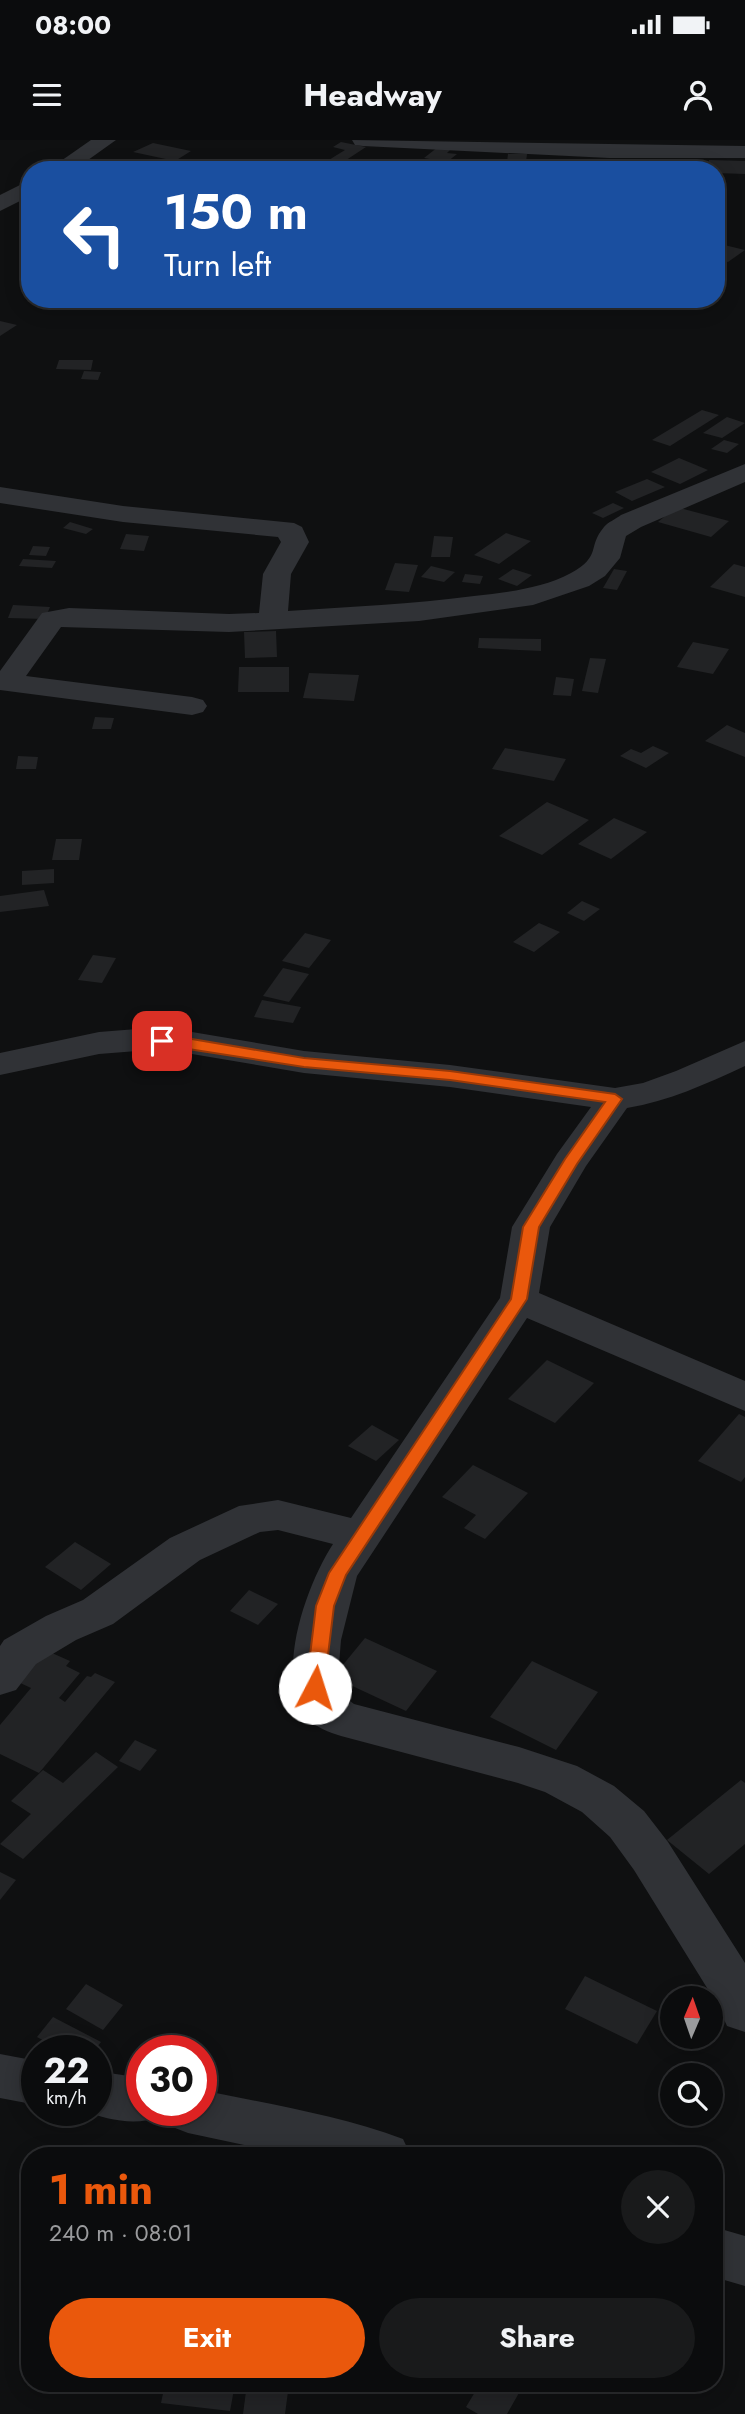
<!DOCTYPE html>
<meta charset="utf-8">
<style>
:root{--surface:#0b0c0d;--page:#191a1b;--text:#f1f3f6;--muted:#9a9b9d;--line:#2b2c2e;--accent:#ea580c}
body{margin:0;font-family:Jost,sans-serif;background:var(--page);color:var(--text);height:100vh;display:flex;flex-direction:column;font-size:26px;white-space:nowrap}
*{box-sizing:border-box;margin:0}
p{font-size:23px;color:var(--muted)}
.icon{flex:none;width:38px;height:38px;fill:none;stroke:currentColor;stroke-width:2;stroke-linecap:round;stroke-linejoin:round}
.map{position:relative;flex:1;overflow:hidden}
.drawer{position:absolute;left:21px;top:2007px;width:702px;height:245px;display:flex;flex-direction:column;background:var(--surface);border-radius:28px;box-shadow:0 4px 18px #0003,0 0 0 2px var(--line)}
.drawer>*{flex:none}
.guide{position:absolute;left:21px;top:21px;width:704px;height:147px;border-radius:28px;box-shadow:0 4px 18px #0003,0 0 0 2px var(--line);background:#1a4fa0;color:#fff;overflow:hidden}
.needle{width:46px;rotate:2deg}
.fabs{position:absolute;left:660px;top:1846px;display:grid;gap:14px}
.fabs a{display:grid;place-items:center;width:63px;height:63px;border-radius:50%;background:var(--surface);box-shadow:0 4px 18px #0003,0 0 0 2px var(--line);font-size:35px}
.speed{position:absolute;left:21px;top:1895px;display:flex;gap:14px;font-size:35px;font-weight:700;text-align:center}
.speed>*{display:grid;place-content:center;width:91px;height:91px;border-radius:50%;background:var(--surface);box-shadow:0 4px 18px #0003,0 0 0 2px var(--line);line-height:1}
.speed small{font-size:18px;font-weight:400}
.speed .limit{border:10px solid #d22;background:#fff;color:#111}
.pin{position:absolute;display:grid;place-items:center;width:60px;height:60px;color:#fff;margin:-30px;border-radius:14px;box-shadow:0 4px 10px #0006}
.me{position:absolute;width:77px;margin:-38px;rotate:5deg;stroke-linejoin:round;filter:drop-shadow(0 0 5px #0008)}
.turn{display:flex;align-items:center;gap:24px;height:147px;padding:0 28px;font-size:32px}
.turn .icon{width:91px;height:91px;stroke-width:2.5}
.turn b{display:block;font-size:49px;line-height:60px}
.round{display:grid;place-items:center;flex:none;width:74px;height:74px;border-radius:37px;background:var(--page)}
.head{display:flex;align-items:center;justify-content:space-between;height:119px;padding:0 28px}
h1{font-size:42px;font-weight:700;line-height:52px;color:var(--accent)}
.button{display:flex;gap:14px;margin-top:auto;padding:14px 28px}
.button a{flex:1;height:80px;border-radius:42px;background:var(--accent);color:#fff;font-size:28px;font-weight:700;line-height:80px;text-align:center}
.button a+a{background:var(--page);color:var(--text)}
.status{display:flex;justify-content:space-between;align-items:center;height:49px;padding:0 35px;background:var(--surface);direction:ltr}
.status svg{height:19px;fill:currentColor}
header{display:flex;justify-content:space-between;align-items:center;height:91px;padding:0 28px;background:var(--surface);font-size:32px;font-weight:700}
.map>svg:first-child{display:block}
</style>
<div class="status"><b>08:00</b><svg viewBox="0 0 49 12"><path d="M0 12V9h3v3zM5 12V6h3v6zM10 12V3h3v9zM15 12V0h3v12zM26 1h20v11H26zM47 4h2v5h-2z"/></svg></div>
<header><svg class="icon" aria-label="menu" viewBox="0 0 24 24"><path d="M4 6h16M4 12h16M4 18h16"/></svg>Headway<svg class="icon" aria-label="person" viewBox="0 0 24 24"><circle cx="12" cy="8" r="4"/><path d="M4 21q1-7 8-7t8 7"/></svg></header>
<div class="map">
<svg width="745" height="2274" viewBox="0 0 745 2274">
<rect width="100%" height="100%" fill="#0f1011"/>
<!-- building -->
<g fill="#222325">
<polygon points="341,2 366,7 331,30 307,27 317,21 324,23 345,10 333,7"/>
<polygon points="153,3 191,11 175,21 133,12"/>
<polygon points="438,7 451,9 447,13 457,14 447,22 424,18"/>
<polygon points="508,14 527,14 525,30 506,30"/>
<polygon points="709,20 745,21 745,34 716,33 716,30 709,30"/>
<polygon points="716,103 745,110 728,122 716,119"/>
<polygon points="591,159 619,159 624,161 611,167"/>
<polygon points="0,181 17,185 0,196"/>
<polygon points="59,220 93,220 91,230 56,229"/>
<polygon points="84,231 101,232 98,240 81,239"/>
<polygon points="702,270 719,275 670,306 652,300"/>
<polygon points="727,277 745,283 722,298 703,293"/>
<polygon points="724,300 739,304 727,313 711,309"/>
<polygon points="679,318 708,330 680,344 651,332"/>
<polygon points="647,339 665,347 632,361 615,352"/>
<polygon points="613,363 624,368 603,378 592,373"/>
<polygon points="676,367 729,381 711,397 658,382"/>
<polygon points="70,382 93,389 86,394 63,388"/>
<polygon points="506,393 531,401 499,424 474,415"/>
<polygon points="126,394 149,396 144,411 120,409"/>
<polygon points="434,396 453,397 450,417 431,417"/>
<polygon points="33,406 50,407 46,416 29,415"/>
<polygon points="23,419 56,421 52,428 19,426"/>
<polygon points="395,423 418,425 409,452 385,450"/>
<polygon points="734,424 745,427 745,457 710,447"/>
<polygon points="431,426 455,432 444,442 421,437"/>
<polygon points="513,429 532,435 517,446 498,439"/>
<polygon points="614,429 627,431 617,450 603,448"/>
<polygon points="465,434 483,436 480,444 462,442"/>
<polygon points="13,465 50,467 45,479 8,478"/>
<polygon points="276,491 277,517 245,518 244,492"/>
<polygon points="479,498 541,499 541,511 478,508"/>
<polygon points="693,502 729,509 713,534 677,527"/>
<polygon points="590,518 606,519 598,553 582,551"/>
<polygon points="239,527 289,527 289,552 238,552"/>
<polygon points="309,533 359,535 354,561 303,558"/>
<polygon points="556,537 574,539 571,556 553,555"/>
<polygon points="95,577 114,578 111,589 92,589"/>
<polygon points="727,585 745,593 745,617 705,601"/>
<polygon points="653,606 669,613 646,628 620,616 631,609 641,613"/>
<polygon points="505,608 566,619 554,641 492,629"/>
<polygon points="18,616 38,617 36,629 16,629"/>
<polygon points="547,662 589,680 542,715 499,696"/>
<polygon points="614,678 647,692 611,719 578,704"/>
<polygon points="56,699 82,699 79,720 52,720"/>
<polygon points="54,729 54,743 22,745 22,731"/>
<polygon points="44,750 49,766 0,772 0,756"/>
<polygon points="582,761 600,769 584,781 567,773"/>
<polygon points="539,783 560,792 534,812 513,802"/>
<polygon points="305,793 331,800 309,828 282,821"/>
<polygon points="93,815 116,818 102,843 78,840"/>
<polygon points="283,828 309,834 289,862 263,856"/>
<polygon points="262,860 301,867 293,883 254,877"/>
<polygon points="547,1220 594,1243 555,1283 508,1259"/>
<polygon points="739,1274 745,1277 745,1337 741,1342 698,1321"/>
<polygon points="372,1285 399,1300 376,1321 348,1306"/>
<polygon points="473,1325 528,1353 485,1399 464,1388 476,1375 442,1357"/>
<polygon points="75,1402 111,1424 81,1450 45,1427"/>
<polygon points="249,1450 278,1464 258,1485 230,1471"/>
<polygon points="365,1498 437,1531 406,1571 333,1537"/>
<polygon points="43,1509 70,1521 66,1526 80,1533 59,1558 65,1562 87,1536 91,1537 95,1533 115,1542 39,1633 0,1614 0,1585 31,1548 16,1541"/>
<polygon points="532,1521 598,1552 556,1610 490,1577"/>
<polygon points="135,1600 157,1610 140,1631 119,1621"/>
<polygon points="96,1612 118,1627 23,1719 0,1704 31,1674 11,1661 43,1630 63,1643"/>
<polygon points="741,1640 745,1643 745,1704 709,1734 667,1700"/>
<polygon points="0,1732 16,1740 0,1760"/>
<polygon points="585,1836 657,1871 637,1904 565,1869"/>
<polygon points="86,1844 123,1865 103,1890 66,1869"/>
<polygon points="53,1877 101,1902 94,1911 63,1911 37,1897"/>
<polygon points="165,2244 235,2244 230,2271 161,2263"/>
<polygon points="247,2244 289,2244 285,2274 243,2274"/>
<polygon points="471,2244 524,2244 507,2274 478,2274 466,2267 478,2247"/>
</g>
<g fill="none" stroke-linecap="round" stroke-linejoin="round">
<!-- minor -->
<g fill="#303236" fill-rule="evenodd">
<polygon points="91,0 116,0 74,30 48,30"/>
<polygon points="352,0 745,6 745,18 609,18 363,6 355,5"/>
<polygon points="30,40 30,56 0,71 0,55"/>
<path d="M 745,324 L 745,342 L 641,387 L 626,396 L 620,418 L 605,436 L 589,446 L 533,465 L 419,481 L 229,492 L 61,487 L 26,536 L 192,557 L 203,560 L 207,566 L 203,572 L 192,575 L 0,550 L 0,531 L 42,473 L 69,468 L 229,474 L 259,473 L 263,434 L 281,402 L 278,397 L 123,382 L 0,363 L 0,347 L 123,366 L 294,383 L 302,387 L 309,402 L 291,434 L 288,471 C 350,467 412,464 474,456 C 507,452 541,449 571,433 C 602,416 587,407 604,387 C 608,382 616,379 621,375 Z"/>
<path d="M 137,889 L 186,891 L 304,911 L 450,925 L 615,948 L 643,943 L 676,931 L 745,901 L 745,926 C 706,944 669,961 627,968 L 586,1026 L 550,1087 L 539,1153 L 745,1241 L 745,1271 L 527,1178 L 357,1436 L 341,1500 L 338,1537 L 341,1554 L 354,1564 L 519,1607 L 577,1626 L 614,1646 L 644,1671 L 668,1702 L 745,1823 L 745,1892 L 727,1886 L 717,1864 L 634,1730 L 610,1697 L 582,1672 L 545,1652 L 518,1643 L 341,1596 C 329,1592 316,1588 308,1578 C 273,1536 307,1444 333,1404 L 278,1390 L 260,1392 L 200,1420 L 113,1484 L 76,1500 L 36,1524 L 16,1550 L 0,1555 L 0,1506 L 4,1500 L 46,1476 L 83,1460 L 170,1398 L 239,1366 L 278,1360 L 351,1378 L 500,1158 L 512,1087 L 557,1014 L 591,967 L 450,947 L 304,933 L 186,913 L 137,911 L 99,914 L 0,935 L 0,913 L 99,892 Z"/>
<polygon points="0,1914 37,1921 37,1965 0,1958"/>
<path d="M 96,1931 L 142,1938 L 142,1970 L 201,1970 L 201,1950 C 269,1964 338,1975 403,1999 L 411,2016 L 296,2016 L 188,1993 L 170,1986 L 163,1971 L 160,1977 C 135,1986 107,1980 82,1970 L 96,1970 Z"/>
<polygon points="714,2087 745,2096 745,2146 714,2137"/>
</g>
</g>
<!-- route -->
<polygon fill="#ea580c" stroke="#983908" stroke-width="2" points="162,897 186,898 304,918 450,931 615,954 622,959 577,1024 539,1087 527,1159 346,1435 334,1466 324,1548 322,1553 315,1555 308,1553 306,1548 316,1466 329,1433 511,1159 523,1087 565,1019 605,962 450,940 304,927 156,904 154,901"/>
</svg>
<div class="fabs">
<a><svg class="needle" viewBox="-14 -14 28 28"><path d="M0-13l5 13h-10z" fill="#e53935"/><path d="M0 13l5-13h-10z" fill="#9a9b9d"/></svg></a>
<a><svg class="icon" aria-label="search" viewBox="0 0 24 24"><circle cx="10" cy="10" r="6"/><path d="M15 15l6 6"/></svg></a>
</div>
<div class="speed"><div>22<small>km/h</small></div><div class="limit">30</div></div>
<div class="pin" style="left:162px;top:901px;background:#d93025"><svg class="icon" aria-label="arrive" viewBox="0 0 24 24"><path d="M6 21V4h12l-3 4 3 4H6"/></svg></div>
<svg class="me" style="left:315px;top:1548px" viewBox="-20 -20 40 40"><circle r="19" fill="#fff"/><path d="M0-13L10 11 0 6-10 11z" fill="#ea580c"/></svg>
<div class="guide">
<div class="turn"><svg class="icon" aria-label="left" viewBox="0 0 24 24"><path d="M17 20v-9H6M10 6l-5 5 5 5"/></svg><div><b>150 m</b>Turn left</div></div>
</div>
<section class="drawer">
<div class="head"><div><h1>1 min</h1><p>240 m · 08:01</p></div><a class="round"><svg class="icon" aria-label="close" viewBox="0 0 24 24"><path d="M6 6l12 12M18 6L6 18"/></svg></a></div>
<div class="button"><a>Exit</a><a>Share</a></div>
</section>
</div>
